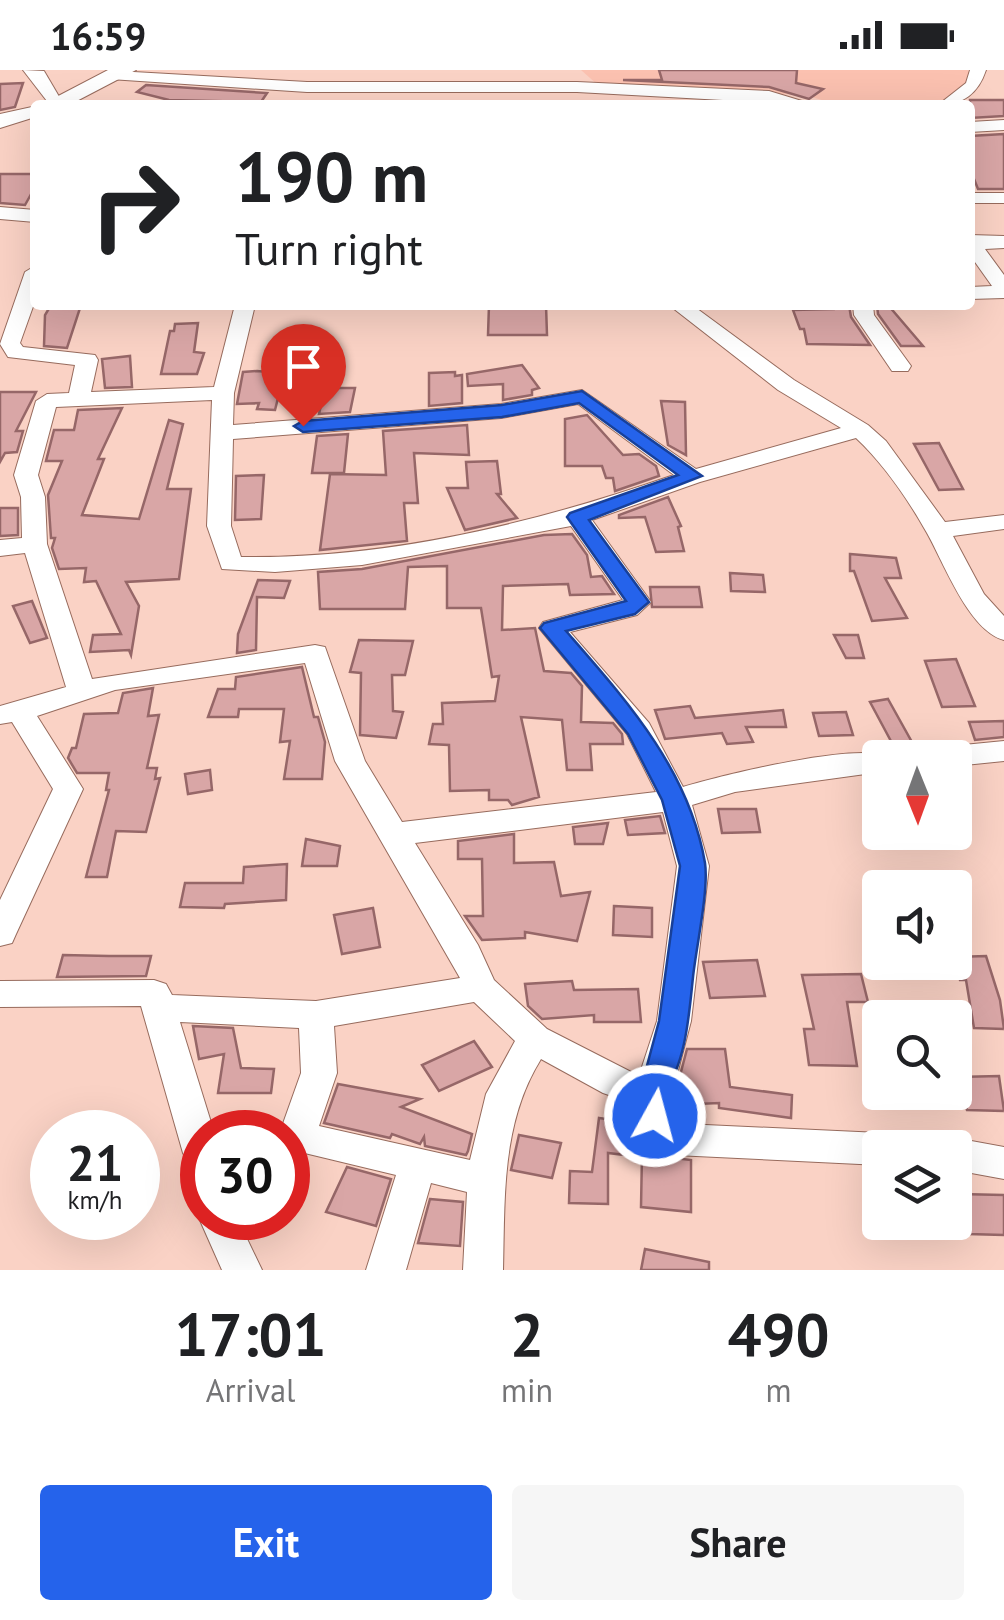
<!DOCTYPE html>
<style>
:root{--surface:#fff;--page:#f6f6f6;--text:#202124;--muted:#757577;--accent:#2563eb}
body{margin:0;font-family:"PT Sans",sans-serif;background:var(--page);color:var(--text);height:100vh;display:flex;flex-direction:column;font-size:38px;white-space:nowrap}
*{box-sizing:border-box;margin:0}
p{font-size:32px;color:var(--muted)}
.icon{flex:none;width:55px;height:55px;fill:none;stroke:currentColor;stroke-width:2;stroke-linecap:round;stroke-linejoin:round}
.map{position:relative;height:1200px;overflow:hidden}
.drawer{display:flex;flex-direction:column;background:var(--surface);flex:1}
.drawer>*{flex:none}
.guide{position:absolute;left:30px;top:30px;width:945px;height:210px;border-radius:10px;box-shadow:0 10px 40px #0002;background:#fff;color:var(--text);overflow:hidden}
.needle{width:65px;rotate:179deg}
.fabs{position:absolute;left:862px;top:670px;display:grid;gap:20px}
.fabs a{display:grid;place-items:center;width:110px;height:110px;border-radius:10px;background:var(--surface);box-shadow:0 10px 40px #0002;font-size:50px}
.speed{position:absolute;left:30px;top:1040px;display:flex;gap:20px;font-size:50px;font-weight:700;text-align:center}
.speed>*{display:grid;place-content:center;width:130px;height:130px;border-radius:50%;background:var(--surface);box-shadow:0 10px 40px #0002;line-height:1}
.speed small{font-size:25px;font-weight:400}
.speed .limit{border:15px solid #d22;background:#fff;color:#111}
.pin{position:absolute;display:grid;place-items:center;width:85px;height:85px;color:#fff;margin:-102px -42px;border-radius:50% 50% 50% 0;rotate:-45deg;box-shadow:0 0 10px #0007}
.pin .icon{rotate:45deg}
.me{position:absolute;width:110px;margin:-55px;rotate:7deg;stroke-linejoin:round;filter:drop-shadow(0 0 8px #0008)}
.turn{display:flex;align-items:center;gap:35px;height:210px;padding:0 40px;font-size:45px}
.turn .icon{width:130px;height:130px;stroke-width:2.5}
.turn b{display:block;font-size:70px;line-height:85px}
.eta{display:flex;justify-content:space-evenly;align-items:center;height:170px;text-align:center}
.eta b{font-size:60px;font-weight:600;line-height:70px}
.action{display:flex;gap:20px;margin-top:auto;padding:20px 40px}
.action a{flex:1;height:115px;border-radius:10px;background:var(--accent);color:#fff;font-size:40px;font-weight:600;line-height:115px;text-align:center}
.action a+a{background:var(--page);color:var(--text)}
.status{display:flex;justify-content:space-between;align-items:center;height:70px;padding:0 50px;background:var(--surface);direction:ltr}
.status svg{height:28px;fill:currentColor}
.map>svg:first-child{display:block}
</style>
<div class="status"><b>16:59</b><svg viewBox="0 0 49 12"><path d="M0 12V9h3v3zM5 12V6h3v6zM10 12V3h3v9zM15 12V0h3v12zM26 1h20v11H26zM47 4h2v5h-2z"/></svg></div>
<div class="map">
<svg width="1004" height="1200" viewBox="0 0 1004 1200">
<rect width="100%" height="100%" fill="#fad2c5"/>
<!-- built -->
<polygon fill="#fbc1b0" points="581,0 968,0 969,4 965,18 941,35 839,35 808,26 745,21 599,16"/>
<!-- building -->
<g fill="#d9a6a6" stroke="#966768" stroke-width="2.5">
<polygon points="659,0 797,0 796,13 823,19 809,29 769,17 623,10 662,10"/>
<polygon points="23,13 15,37 0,40 0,14"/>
<polygon points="146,15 267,23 261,32 169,30 137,22"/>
<polygon points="970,30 1004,30 1004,46 970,48"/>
<polygon points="1004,64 1004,119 978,119 970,99 970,66"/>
<polygon points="0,104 35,104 35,117 25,135 0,133"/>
<polygon points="51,235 81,235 67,278 44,276 45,245"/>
<polygon points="489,235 546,235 547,265 488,265"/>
<polygon points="831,235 849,235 851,247 870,275 807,274 804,259 800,259 793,240 833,239"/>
<polygon points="877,235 888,235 923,276 901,276 878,244"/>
<polygon points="198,253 194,282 204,283 197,304 161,304 170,261 174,261 175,254"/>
<polygon points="130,286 132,317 105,318 102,289"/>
<polygon points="522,295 539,318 532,320 532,325 503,330 503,314 468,316 467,304"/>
<polygon points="257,301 280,303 279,308 283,308 275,340 257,339 259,333 237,334 243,302"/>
<polygon points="455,302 455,306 462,305 462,333 429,336 429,303"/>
<polygon points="325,318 355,318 350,342 319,344"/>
<polygon points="0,322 36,322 16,361 23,361 17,382 5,383 0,392"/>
<polygon points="661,331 685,332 686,385 668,375"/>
<polygon points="122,338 98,389 104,389 82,445 139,449 169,350 183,354 167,419 191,419 179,509 126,512 139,536 131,585 129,580 90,582 93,565 121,564 96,511 84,512 86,498 59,499 52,478 55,468 51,468 48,425 62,391 46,391 54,360 74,360 78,340"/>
<polygon points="587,345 623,385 639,384 656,396 659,406 615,421 613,408 606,408 602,396 565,396 565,349"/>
<polygon points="467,355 469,385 414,383 418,433 404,433 407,471 320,480 330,404 386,405 383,361"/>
<polygon points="348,364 344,403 312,403 317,366"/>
<polygon points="939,373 963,419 939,420 914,374"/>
<polygon points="497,391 501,424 497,424 517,448 465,460 447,418 468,418 466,392"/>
<polygon points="264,405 261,449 235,450 236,406"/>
<polygon points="668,427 681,456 678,457 684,481 656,482 645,447 619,448 619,445"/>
<polygon points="0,438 18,438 18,465 0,466"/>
<polygon points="572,464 587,485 591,507 602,506 614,524 570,525 568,514 503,516 502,560 535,558 544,601 571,603 582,616 581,652 613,653 622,664 623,674 590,674 592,700 567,700 562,650 521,647 539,727 512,735 508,730 489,730 489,720 450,721 449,675 429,674 433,654 443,654 442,633 495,631 499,606 492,607 481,538 447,538 447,496 408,497 405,539 320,539 318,502 362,499 544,465"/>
<polygon points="850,484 896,488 901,508 885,508 907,548 872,551 854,501 850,501"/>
<polygon points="730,503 763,505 765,522 731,521"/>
<polygon points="258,510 290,511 284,528 257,527 256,580 237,583 238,564"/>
<polygon points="650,517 699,517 702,537 652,537"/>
<polygon points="32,531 47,568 30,573 13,536"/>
<polygon points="834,565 858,565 864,588 846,588"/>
<polygon points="359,570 413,571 405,605 392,605 393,641 403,642 396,668 360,665 361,603 350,602"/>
<polygon points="956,589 975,636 942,637 925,591"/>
<polygon points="302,597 314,647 318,647 325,672 322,709 284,709 290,671 280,672 284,639 239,639 238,647 208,647 218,619 235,619 236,607"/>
<polygon points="153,618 148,646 159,645 147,698 157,698 155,709 160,708 146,762 116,761 107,807 86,807 109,720 106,720 109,703 77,703 68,688 72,678 76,678 84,644 118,643 123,623"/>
<polygon points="888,629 918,683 916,686 900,688 870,632"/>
<polygon points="690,636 695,648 783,640 786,657 746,657 753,672 727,674 722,663 665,669 655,640"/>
<polygon points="846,642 853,665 819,666 813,643"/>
<polygon points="1004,651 1004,667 975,670 969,652"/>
<polygon points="210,700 212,720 188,724 185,704"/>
<polygon points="718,739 756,739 760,762 722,763"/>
<polygon points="660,746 665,763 628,765 625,750"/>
<polygon points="608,753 603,774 575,774 573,757"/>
<polygon points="514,764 514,793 554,792 561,826 590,822 577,871 525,862 525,868 482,870 465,846 483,846 482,789 458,789 458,771"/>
<polygon points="306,769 340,776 337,796 302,796"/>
<polygon points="287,794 286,830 225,834 224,838 180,837 185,813 243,813 244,797"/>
<polygon points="614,836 652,838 652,867 613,865"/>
<polygon points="373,838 380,877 342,884 334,845"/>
<polygon points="63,885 109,886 151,886 146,906 57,907"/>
<polygon points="986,886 1000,930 1004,959 974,958 966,910 960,910 955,892 955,887"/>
<polygon points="757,890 765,926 710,928 703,892"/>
<polygon points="861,904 868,932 847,932 857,996 809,995 804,959 814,959 802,905"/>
<polygon points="572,911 574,920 638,919 641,952 594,952 594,945 542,949 528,936 525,914"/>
<polygon points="193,956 233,958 241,998 274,999 271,1023 218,1023 224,984 199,989"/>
<polygon points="474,971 492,997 439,1021 422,995"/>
<polygon points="687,979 725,979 730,1017 792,1025 791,1048 719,1038 719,1033 673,1035 671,1024 677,1017"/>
<polygon points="999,1006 1004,1041 967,1040 958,1007"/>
<polygon points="338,1014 420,1029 401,1037 472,1064 468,1081 466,1085 425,1076 424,1067 420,1074 392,1064 390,1068 324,1053"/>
<polygon points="599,1048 636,1053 633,1086 608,1083 608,1134 569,1133 570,1101 592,1102"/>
<polygon points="519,1065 561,1073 552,1108 511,1100"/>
<polygon points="642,1084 691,1090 691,1142 641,1137"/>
<polygon points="347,1097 391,1109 376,1156 326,1142"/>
<polygon points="959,1124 1004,1125 1004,1165 968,1164"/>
<polygon points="430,1129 463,1132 460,1176 418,1173"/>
<polygon points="645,1179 709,1192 709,1200 641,1200"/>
</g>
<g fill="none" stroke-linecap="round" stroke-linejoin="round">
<!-- street casing -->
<g stroke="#976b5d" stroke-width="2">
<g id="street">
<polygon points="23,0 44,1 64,35 50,35"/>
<path d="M 970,0 L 986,0 C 978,24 963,35 938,35 L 966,13 Z"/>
<polygon points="116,1 307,12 577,12 769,21 815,35 577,22 307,22 110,9 108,6"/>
<polygon points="1004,50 1004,60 970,62 970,52"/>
<rect x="970" y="123" width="34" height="10"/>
<polygon points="0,137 35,140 35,152 0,149"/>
<polygon points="970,165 1004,166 1004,178 985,179 1004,205 1004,228 970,229 970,217 992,216 970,185"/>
<path d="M 35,196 L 35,231 L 20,273 L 23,277 L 95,285 L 98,290 L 91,322 L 214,317 L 235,235 L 255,235 L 234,323 L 233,355 L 501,334 L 582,320 L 696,399 L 841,358 L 778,320 L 669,235 L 692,235 L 794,310 L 868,355 L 886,371 L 945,452 L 1004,445 L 1004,459 L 953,466 L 984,524 L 1004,546 L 1004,570 C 969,561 944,493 927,463 C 909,431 883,393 856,368 L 700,412 L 592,450 L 651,532 L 637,545 L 570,562 L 649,653 L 683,717 C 720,706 862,670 892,688 L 880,688 L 880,702 L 735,722 L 692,735 L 709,796 L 691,951 L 676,1008 L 666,1025 L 670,1038 L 684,1054 L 880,1063 L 893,1068 L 898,1078 L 880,1078 L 880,1095 L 675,1085 C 652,1077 640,1055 632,1033 L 603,1023 L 541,989 C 501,1053 505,1128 503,1200 L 463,1200 L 467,1122 L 431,1113 L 406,1200 L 366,1200 L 396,1105 L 288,1079 L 288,1062 L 280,1062 L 301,1003 L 299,958 L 180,952 L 214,1062 L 202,1062 L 202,1099 L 189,1094 L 183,1083 L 141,936 L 0,937 L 0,911 L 154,910 L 166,914 L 172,925 L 316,931 L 460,908 L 335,691 L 305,593 L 115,620 L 37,646 L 83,719 L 16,864 L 12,873 L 0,876 L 0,830 L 53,719 L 12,652 L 0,654 L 0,636 L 66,617 L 25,483 L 0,486 L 0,470 L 22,468 L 21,427 L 14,405 L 36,331 L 47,324 L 69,323 L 75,295 L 8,287 L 0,274 L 25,202 ZM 212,330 L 207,456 L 222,499 L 275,502 L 362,495 L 571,456 L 623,530 L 543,552 L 539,558 L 627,664 L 656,722 L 402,752 L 365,691 L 325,577 L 315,575 L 92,609 L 47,474 L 45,427 L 38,405 L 56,337 ZM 578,334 L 674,405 C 536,453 389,489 241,487 L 231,456 L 233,369 L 501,348 ZM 663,742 L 677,796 L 657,951 L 639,1006 L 547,959 L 494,910 L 478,875 L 415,773 ZM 474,932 L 515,971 L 486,1024 L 470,1090 L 319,1056 L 337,1003 L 334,956 Z"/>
<polygon points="853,235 873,235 874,245 911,296 908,301 892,301 854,245"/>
<polygon points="1004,671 1004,691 955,696 955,688 919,688 923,681 933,678"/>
<polygon points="955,1068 1004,1077 1004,1109 955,1100 955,1078 940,1078"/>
<polygon points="202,1140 202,1148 237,1148 262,1200 222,1200 199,1148"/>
</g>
</g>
<!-- secondary casing -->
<g stroke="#976b5d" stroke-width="2">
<polygon id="secondary" points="108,0 136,0 69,35 35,35 35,47 0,58 0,44 41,35"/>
</g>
<!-- street -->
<use href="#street" fill="#fff" fill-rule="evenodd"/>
<!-- secondary -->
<use href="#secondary" fill="#fff" fill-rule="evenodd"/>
</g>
<!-- route -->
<path fill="#2563eb" stroke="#184099" stroke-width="2.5" d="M 582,321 L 702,406 L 589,450 L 649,532 L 635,544 L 566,561 C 626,630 689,699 705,793 C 709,820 696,878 693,907 C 689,945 686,993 663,1025 L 670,1046 L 666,1055 L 655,1058 L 644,1055 L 633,1023 L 645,1003 L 659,951 L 680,796 L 662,730 L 628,664 L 540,558 L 544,553 L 626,531 L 567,447 L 570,443 L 678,405 L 579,333 L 502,347 L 303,362 L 294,356 L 303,351 L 502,335 Z"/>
</svg>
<div class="fabs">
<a><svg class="needle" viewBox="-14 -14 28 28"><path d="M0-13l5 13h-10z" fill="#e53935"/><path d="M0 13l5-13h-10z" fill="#757577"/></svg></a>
<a><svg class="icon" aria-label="sound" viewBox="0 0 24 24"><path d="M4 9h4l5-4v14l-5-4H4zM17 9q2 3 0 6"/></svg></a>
<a><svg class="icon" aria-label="search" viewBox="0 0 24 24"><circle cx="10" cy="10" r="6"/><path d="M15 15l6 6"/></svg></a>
<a><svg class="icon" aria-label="layers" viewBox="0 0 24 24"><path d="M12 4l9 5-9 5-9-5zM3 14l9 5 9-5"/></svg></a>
</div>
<div class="speed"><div>21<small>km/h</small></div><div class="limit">30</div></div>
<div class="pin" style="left:303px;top:356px;background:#d93025"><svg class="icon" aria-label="arrive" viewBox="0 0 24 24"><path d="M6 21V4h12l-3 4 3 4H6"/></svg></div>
<svg class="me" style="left:655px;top:1046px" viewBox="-20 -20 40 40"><circle r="17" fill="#2563eb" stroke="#fff" stroke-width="3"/><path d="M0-11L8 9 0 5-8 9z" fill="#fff"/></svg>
<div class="guide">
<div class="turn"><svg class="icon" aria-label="right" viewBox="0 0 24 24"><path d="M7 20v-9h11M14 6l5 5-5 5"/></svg><div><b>190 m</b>Turn right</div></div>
</div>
</div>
<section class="drawer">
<div class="eta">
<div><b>17:01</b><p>Arrival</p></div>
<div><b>2</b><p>min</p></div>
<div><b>490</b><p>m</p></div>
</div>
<div class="action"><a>Exit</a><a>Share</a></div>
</section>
